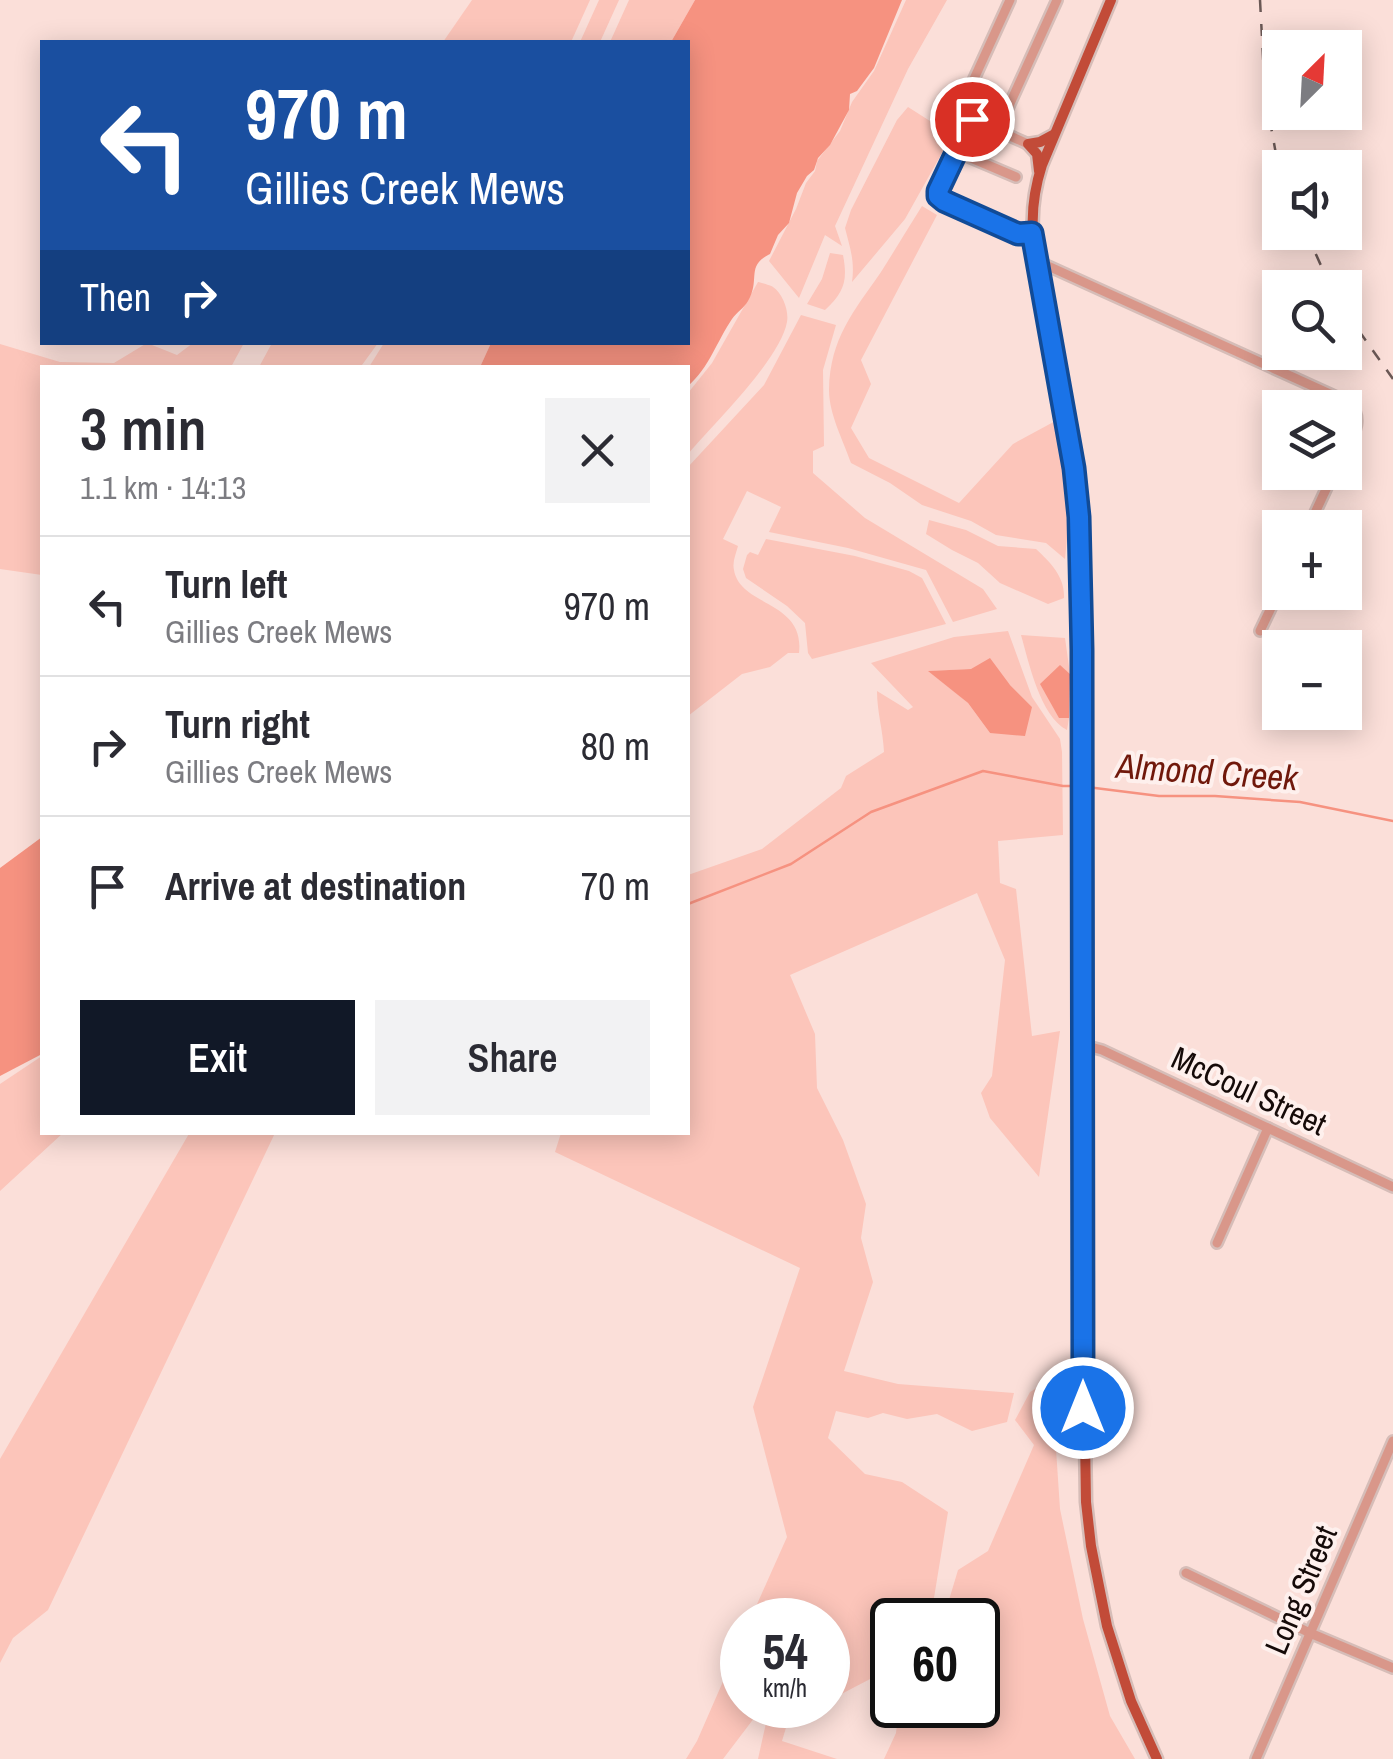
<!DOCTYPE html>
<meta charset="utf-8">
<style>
:root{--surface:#fff;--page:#f2f2f3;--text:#2b2b33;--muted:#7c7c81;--line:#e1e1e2;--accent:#111827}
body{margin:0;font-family:"Archivo Narrow",sans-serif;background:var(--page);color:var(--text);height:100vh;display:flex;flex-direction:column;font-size:38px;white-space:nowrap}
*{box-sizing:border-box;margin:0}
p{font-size:32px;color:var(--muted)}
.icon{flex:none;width:55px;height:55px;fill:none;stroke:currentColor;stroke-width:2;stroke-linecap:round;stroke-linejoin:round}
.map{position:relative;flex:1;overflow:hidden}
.side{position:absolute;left:40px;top:365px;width:650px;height:770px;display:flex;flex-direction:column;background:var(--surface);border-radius:0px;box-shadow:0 5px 25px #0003}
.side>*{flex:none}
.guide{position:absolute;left:40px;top:40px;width:650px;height:305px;border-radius:0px;box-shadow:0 5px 25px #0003;background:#1a4fa0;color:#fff;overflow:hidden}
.needle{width:65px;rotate:24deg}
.controls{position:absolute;left:1262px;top:30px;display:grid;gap:20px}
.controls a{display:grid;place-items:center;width:100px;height:100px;border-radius:0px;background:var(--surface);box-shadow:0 5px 25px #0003;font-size:50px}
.speed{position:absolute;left:720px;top:1598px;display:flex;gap:20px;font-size:50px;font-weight:700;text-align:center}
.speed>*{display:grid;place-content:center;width:130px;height:130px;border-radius:50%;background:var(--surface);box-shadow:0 5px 25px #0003;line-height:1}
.speed small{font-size:25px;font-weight:400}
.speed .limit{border:5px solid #111;border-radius:15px;background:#fff;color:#111}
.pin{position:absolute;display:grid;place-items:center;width:85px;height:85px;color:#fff;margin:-42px;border:5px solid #fff;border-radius:50%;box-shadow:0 2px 10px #0007}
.me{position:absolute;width:110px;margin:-55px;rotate:0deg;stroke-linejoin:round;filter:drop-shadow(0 0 8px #0008)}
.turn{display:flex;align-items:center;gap:35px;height:210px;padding:0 40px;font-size:45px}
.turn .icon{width:130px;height:130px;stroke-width:2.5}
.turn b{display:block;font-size:70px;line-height:85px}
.then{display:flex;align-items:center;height:95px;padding:0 40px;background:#0003;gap:20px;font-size:38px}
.round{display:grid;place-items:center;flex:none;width:105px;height:105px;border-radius:0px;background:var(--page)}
.head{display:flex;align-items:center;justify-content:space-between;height:170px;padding:0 40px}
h1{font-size:60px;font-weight:600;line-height:75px}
.cta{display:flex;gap:20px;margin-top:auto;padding:20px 40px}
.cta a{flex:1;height:115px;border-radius:0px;background:var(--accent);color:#fff;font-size:40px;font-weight:600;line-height:115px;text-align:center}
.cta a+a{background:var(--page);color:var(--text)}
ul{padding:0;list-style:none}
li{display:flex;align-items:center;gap:30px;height:140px;padding:0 40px;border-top:2px solid var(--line)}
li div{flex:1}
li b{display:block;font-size:38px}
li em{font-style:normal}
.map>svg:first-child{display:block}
</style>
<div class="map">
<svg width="1393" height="1759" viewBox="0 0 1393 1759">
<rect width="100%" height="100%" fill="#fbdfd9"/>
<!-- green -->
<g fill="#fcc5ba" fill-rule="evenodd">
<polygon points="472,0 590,0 571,42 443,42"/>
<polygon points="599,0 619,0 600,42 580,42"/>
<polygon points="629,0 695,0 671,42 610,42"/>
<polygon points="906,0 947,0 908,69 835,226 842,246 825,235 799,298 769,261 796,209 806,183 815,171 817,161 840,131 852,102 874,71"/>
<path d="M 908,107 L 952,135 L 905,219 L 852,282 C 855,261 850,248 845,228 L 851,210 L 897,120 Z"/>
<path d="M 922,206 L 937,215 L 861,360 L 871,384 L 851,428 L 869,458 L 959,503 L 1013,444 L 1059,419 L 1071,500 L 1065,559 L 1046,543 L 996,535 L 971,521 L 922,505 L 890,483 L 851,463 C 843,440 829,414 829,390 C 830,338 854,311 881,272 C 895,250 908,228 922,206 Z"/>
<path d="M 830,253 L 843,255 C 848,281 844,292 825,310 L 807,304 L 822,279 Z"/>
<path d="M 758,282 C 759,282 773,286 773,287 C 783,294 789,311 787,322 C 780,360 714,423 688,454 L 688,393 L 712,363 Z"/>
<path d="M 801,315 L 836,325 L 823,370 L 824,446 L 813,451 L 813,473 L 865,518 L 983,589 L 997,609 L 953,622 L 926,570 L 848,548 L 769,532 L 781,507 L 747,491 L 723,539 L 738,546 C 736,554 732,562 734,570 C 740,607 805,600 799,653 L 788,653 L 770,667 L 742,674 L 688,716 L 688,467 L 764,385 Z"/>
<polygon points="147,343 177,355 193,343 244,343 231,367 42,368 42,575 0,569 0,344 60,362 114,363"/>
<polygon points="272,343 272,342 378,343 362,365 352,367 259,367"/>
<polygon points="384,343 384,342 491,343 480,367 369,367"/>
<path d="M 929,520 L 966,530 L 998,546 L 1036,549 C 1051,563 1065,577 1064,598 L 1048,604 L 1000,583 L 978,563 L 952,550 L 926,534 Z"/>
<polygon points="766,539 855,556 909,571 922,578 946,624 812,659 808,653 805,623 787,606 746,578 743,569 747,555 750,552 758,555"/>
<path d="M 1008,631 L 1032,697 L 1060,739 L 1062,752 L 1063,835 L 998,841 L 1000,883 L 1016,889 L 1032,1036 L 1060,1031 L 1039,1177 L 990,1118 L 981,1093 L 992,1076 L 1005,960 L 977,893 L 790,975 L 815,1034 L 817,1088 L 843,1140 L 866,1204 L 861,1238 L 873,1282 L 844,1371 L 898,1384 L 1014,1393 L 1007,1422 L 972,1431 L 937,1414 L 907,1419 L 883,1413 L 868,1418 L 836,1411 L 828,1438 L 865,1474 L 902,1482 L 948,1512 L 933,1604 L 916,1620 L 892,1620 L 892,1645 L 885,1652 L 874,1677 L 828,1701 L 828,1620 L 750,1620 L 787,1537 L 753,1407 L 800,1268 L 555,1152 L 561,1133 L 688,1132 L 688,875 L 762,849 L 841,788 L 846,776 L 884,752 C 883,730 877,712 877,691 L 908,710 L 913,707 L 871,663 L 954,637 ZM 971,669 L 1010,685 L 1032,707 L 990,733 L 968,703 L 930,671 Z"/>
<path d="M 1021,635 L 1065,638 L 1070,674 L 1060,666 L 1059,718 L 1069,718 L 1067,730 C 1040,716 1029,663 1021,635 Z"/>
<polygon points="42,1056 42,1132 63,1133 0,1191 0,1084"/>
<polygon points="190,1132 275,1133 48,1610 13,1638 0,1663 0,1459"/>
<polygon points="1045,1383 1052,1389 1060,1509 1083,1619 1110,1716 1135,1759 884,1759 896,1733 899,1705 978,1705 978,1620 943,1620 958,1570 988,1551 1034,1445 1015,1420 1030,1392"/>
<polygon points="742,1638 742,1705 764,1705 723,1759 686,1759 697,1741"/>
<polygon points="770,1705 820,1705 788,1721 782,1741 837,1759 758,1759"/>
</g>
<!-- water -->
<g fill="#f69280">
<path d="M 695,0 L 902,0 L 874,68 L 857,91 L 850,94 L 849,110 L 830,145 L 818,158 L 814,170 L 807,176 L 797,193 L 789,223 L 778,235 L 770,254 C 745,266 761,279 748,301 C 744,308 737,312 732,319 C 717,341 709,368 688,386 L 688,368 L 480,367 L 491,343 L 688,342 L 688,42 L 671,42 Z"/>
<polygon points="990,658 1010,685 1032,707 1025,736 990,733 968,703 928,671 971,669"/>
<polygon points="1060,665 1070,674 1069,718 1059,718 1040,684"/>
<polygon points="42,837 42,1054 0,1076 0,868"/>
</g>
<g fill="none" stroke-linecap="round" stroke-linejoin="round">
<!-- stream -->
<g stroke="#f69280" stroke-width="2.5">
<polyline points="1087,787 1159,796 1215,796 1300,802 1393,821"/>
<polyline points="688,904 791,864 871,812 983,771 1063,786 1079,786"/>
</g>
<!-- minor casing -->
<g stroke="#d6bdb8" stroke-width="14">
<g id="minor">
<polyline points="1010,0 963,103 962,109 972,119 1028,144"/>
<polyline points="972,119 939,191 938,196 944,201 1018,234 1032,233"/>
<polyline points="998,130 1057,0"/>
<polyline points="957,152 1016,177"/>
<path d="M 1037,261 L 1350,403 C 1364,420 1353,436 1345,453"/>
<polyline points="1308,528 1334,472"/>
<polyline points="1260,631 1280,589"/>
<polyline points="1083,1045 1102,1050 1393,1187"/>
<polyline points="1217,1243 1268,1128"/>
<polyline points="1186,1573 1310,1633 1393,1668"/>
<polyline points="1256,1759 1393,1441"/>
</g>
</g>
<!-- major casing -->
<g stroke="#d6bdb8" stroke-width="15">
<g id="major">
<path d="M 1111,0 L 1042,165 C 1033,193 1030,220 1035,249 L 1074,468 L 1079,517 L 1082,650 L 1082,1244 L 1086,1502 L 1091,1546 L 1107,1626 L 1131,1701 L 1157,1759"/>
<polyline points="1039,171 1037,154 1028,144 1040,142 1053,135"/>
</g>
</g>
<!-- minor -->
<use href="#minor" stroke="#d9978a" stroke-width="9"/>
<!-- major -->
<use href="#major" stroke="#c24b38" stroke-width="10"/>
<!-- rail -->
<g stroke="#6a5855" stroke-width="2.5" stroke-dasharray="12 12" stroke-linecap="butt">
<polyline points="1260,0 1265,94 1280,176"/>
<polyline points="1306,232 1331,288"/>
<polyline points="1345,311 1393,379"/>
</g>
</g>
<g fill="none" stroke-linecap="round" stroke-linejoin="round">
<!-- route casing -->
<g stroke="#114b97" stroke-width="25">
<polyline id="route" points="972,119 938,191 938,196 944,201 1018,234 1032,233 1074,468 1079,517 1082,650 1083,1408"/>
</g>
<!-- route -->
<use href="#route" stroke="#1a73e8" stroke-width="18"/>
</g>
<g text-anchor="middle" stroke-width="8" stroke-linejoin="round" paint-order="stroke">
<!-- street labels -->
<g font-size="32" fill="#150a08" stroke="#fef0ed">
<text transform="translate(1249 1091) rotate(25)" y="11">McCoul Street</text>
<text transform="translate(1301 1590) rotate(-67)" y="11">Long Street</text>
</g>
<!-- water labels -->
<g font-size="35" font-style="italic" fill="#70180b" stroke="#fef0ed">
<text transform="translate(1207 772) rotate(4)" y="12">Almond Creek</text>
</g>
</g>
</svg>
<div class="controls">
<a><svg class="needle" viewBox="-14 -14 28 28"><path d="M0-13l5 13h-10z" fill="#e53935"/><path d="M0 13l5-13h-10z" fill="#7c7c81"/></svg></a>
<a><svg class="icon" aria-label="sound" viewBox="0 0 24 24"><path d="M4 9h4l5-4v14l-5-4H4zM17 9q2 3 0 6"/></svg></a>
<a><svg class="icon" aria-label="search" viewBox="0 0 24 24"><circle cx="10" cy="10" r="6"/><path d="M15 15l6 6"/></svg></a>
<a><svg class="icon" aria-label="layers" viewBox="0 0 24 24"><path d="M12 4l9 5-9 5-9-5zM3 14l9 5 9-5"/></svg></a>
<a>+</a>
<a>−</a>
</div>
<div class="speed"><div>54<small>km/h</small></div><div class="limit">60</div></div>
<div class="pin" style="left:972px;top:119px;background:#d93025"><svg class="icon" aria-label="arrive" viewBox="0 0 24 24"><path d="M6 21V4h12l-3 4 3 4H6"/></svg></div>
<svg class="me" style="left:1083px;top:1408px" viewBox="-20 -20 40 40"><circle r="17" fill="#1a73e8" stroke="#fff" stroke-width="3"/><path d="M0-11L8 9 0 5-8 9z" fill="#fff"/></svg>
<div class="guide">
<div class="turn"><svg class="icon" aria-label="left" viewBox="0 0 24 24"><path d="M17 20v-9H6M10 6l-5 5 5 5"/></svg><div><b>970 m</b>Gillies Creek Mews</div></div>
<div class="then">Then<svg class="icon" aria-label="right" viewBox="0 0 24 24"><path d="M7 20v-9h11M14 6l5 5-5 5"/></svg></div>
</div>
<section class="side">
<div class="head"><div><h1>3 min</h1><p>1.1 km · 14:13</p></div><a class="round"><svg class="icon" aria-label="close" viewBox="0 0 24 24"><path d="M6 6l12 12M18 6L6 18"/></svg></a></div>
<ul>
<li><svg class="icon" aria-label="left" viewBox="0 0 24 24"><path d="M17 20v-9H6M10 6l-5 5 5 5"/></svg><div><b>Turn left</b><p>Gillies Creek Mews</p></div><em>970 m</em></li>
<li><svg class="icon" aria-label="right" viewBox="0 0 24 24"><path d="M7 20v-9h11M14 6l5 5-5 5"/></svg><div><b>Turn right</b><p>Gillies Creek Mews</p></div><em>80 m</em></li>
<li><svg class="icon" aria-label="arrive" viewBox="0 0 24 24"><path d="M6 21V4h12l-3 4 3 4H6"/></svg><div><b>Arrive at destination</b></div><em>70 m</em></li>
</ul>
<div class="cta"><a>Exit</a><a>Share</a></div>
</section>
</div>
